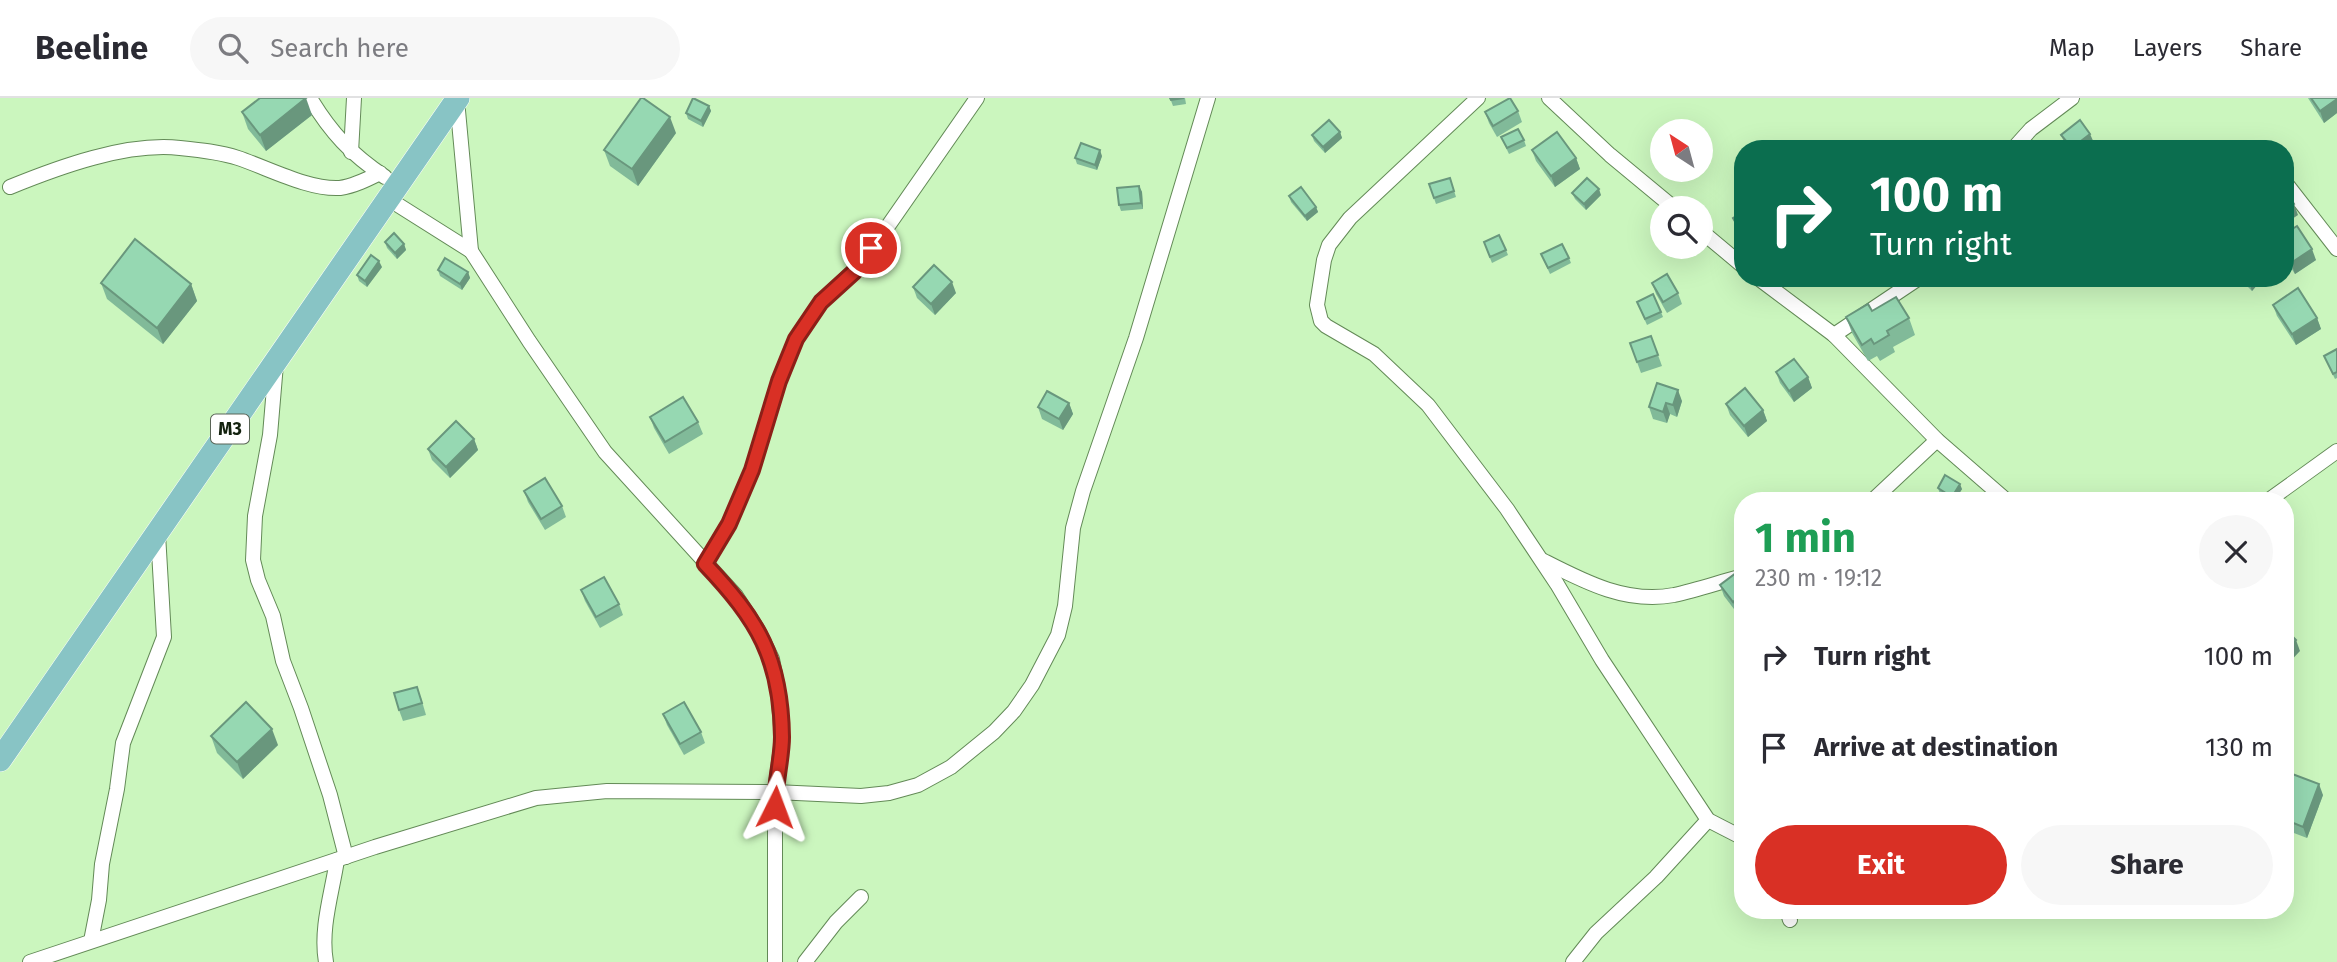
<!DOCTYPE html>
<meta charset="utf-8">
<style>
:root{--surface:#fff;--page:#f7f7f7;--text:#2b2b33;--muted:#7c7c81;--line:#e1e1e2;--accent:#d93025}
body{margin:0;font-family:"Fira Sans",sans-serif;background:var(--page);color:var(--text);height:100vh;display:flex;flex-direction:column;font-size:26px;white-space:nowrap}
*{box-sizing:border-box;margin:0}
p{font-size:23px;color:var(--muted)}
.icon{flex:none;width:38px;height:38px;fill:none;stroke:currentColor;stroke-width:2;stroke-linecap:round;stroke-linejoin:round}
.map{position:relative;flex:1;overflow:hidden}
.side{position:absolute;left:1734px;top:394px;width:560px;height:427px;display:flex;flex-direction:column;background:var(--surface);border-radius:28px;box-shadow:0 7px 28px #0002}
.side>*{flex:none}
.top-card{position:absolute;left:1734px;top:42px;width:560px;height:147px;border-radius:28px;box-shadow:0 7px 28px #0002;background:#0b6e4f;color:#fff;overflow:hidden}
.needle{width:46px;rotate:324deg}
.tools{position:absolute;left:1650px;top:21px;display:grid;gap:14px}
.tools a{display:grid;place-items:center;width:63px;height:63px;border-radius:50%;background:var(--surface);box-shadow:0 7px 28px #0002;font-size:35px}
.pin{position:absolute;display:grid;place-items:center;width:60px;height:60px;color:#fff;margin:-30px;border:4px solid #fff;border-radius:50%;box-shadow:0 2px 7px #0007}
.me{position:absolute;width:77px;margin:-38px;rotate:3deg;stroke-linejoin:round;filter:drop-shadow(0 0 5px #0008)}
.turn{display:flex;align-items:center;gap:24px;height:147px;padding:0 21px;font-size:32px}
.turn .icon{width:91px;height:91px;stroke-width:2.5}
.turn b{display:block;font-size:49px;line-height:60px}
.round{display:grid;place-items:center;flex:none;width:74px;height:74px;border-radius:37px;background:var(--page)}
.overview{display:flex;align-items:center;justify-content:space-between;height:119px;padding:0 21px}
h1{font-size:42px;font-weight:700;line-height:52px;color:#1e9e55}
.action{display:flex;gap:14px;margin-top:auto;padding:14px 21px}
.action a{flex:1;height:80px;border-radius:42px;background:var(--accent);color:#fff;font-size:28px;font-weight:700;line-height:80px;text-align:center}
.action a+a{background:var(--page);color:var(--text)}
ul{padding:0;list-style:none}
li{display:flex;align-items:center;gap:21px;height:91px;padding:0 21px}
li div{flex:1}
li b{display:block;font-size:26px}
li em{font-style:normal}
header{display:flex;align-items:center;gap:42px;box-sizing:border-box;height:98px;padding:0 35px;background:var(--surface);border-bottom:2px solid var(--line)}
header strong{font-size:33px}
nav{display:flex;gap:38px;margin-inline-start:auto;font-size:24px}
.search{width:490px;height:63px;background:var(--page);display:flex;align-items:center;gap:18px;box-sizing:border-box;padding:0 24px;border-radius:38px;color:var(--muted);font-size:26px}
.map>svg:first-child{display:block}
</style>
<header>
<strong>Beeline</strong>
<div class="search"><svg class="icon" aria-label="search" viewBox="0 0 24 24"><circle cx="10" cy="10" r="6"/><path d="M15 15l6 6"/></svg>Search here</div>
<nav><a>Map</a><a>Layers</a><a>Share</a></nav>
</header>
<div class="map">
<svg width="2337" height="864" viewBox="0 0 2337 864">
<rect width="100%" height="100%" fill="#cbf6be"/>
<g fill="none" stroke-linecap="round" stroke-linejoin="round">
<!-- minor casing -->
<g stroke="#638a57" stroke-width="16">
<g id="minor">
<path d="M 310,0 C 331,35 351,56 385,79"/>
<polyline points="1478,0 1350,120 1329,147 1324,162 1317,207 1321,223 1326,228 1374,256 1428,307 1507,411 1557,486 1602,562 1708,722 1743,740"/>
<polyline points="1549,0 1610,57 1674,110"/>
<polyline points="457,2 471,153"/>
<polyline points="2013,51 2031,31 2072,0"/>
<polyline points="351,54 354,0"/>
<polyline points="2288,88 2337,151"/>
<path d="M 10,89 C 59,69 127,44 180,50 C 200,52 220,54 238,60 C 268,70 309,92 340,90 C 354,88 368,81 380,75"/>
<polyline points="387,100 471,153 529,243 605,354 736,498 758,532 772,561 778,591 782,641 775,694 775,864"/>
<polyline points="1701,133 1743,168"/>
<polyline points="1758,180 1834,237 1937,342 2006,402"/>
<polyline points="1834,237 1919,180"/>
<polyline points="276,266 270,337 255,418 253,462 258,482 273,518 283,563 301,610 330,697 346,759"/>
<polyline points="1873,402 1937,342"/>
<polyline points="2269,402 2337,353"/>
<path d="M 1544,463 C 1585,484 1627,506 1674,497 C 1697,492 1720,484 1743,478"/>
<polyline points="705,466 729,426 752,372 779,283 796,241 821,204 863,164 977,0"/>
<polyline points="1787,812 1790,822"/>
<polyline points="91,843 99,802 102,766 117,691 123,645 164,539 158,436"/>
<polyline points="30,864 375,749 536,700 607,693 775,694 861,698 889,695 918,687 951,669 994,634 1014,613 1032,587 1058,537 1065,508 1073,430 1083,393 1136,240 1208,0"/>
<path d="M 326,864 C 320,831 332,795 337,762"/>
<polyline points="805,864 836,824 861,799"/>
<polyline points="1573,864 1596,835 1656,779 1708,722"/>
</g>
</g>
<!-- primary casing -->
<g stroke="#fff" stroke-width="24">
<polyline id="primary" points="0,662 458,0"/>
</g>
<!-- minor -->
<use href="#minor" stroke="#fff" stroke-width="14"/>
<!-- primary -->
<use href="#primary" stroke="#88c4c5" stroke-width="23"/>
</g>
<!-- wall -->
<g fill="#81ba99">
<polygon points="1170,0 1185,0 1186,6 1173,8"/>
<polygon points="2308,0 2337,0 2337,15 2324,25"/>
<polygon points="709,8 711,13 703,29 688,21 686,15"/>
<polygon points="1518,13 1522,24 1497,39 1489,25 1485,14"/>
<polygon points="242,14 312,17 266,53 248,31"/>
<polygon points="1340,34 1342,40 1325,55 1314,43 1312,37"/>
<polygon points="676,35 638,88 610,68 604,52"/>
<polygon points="2061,37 2095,47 2089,51 2068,51 2066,48"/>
<polygon points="1501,39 1524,42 1526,48 1509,56"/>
<polygon points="1532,52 1576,60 1580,71 1555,89 1536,63"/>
<polygon points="1102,58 1097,72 1077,66 1075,60"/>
<polygon points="1450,80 1456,99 1436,106 1429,86"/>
<polygon points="1139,88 1142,94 1143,111 1121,113 1119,107"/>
<polygon points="1572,95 1601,97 1586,112 1575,101"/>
<polygon points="1289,98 1316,109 1318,114 1307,123 1291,104"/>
<polygon points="2286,135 2316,162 2295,176 2286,162"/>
<polygon points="385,144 404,146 406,152 397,161 387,150"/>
<polygon points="1486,150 1506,152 1508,157 1492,165"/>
<polygon points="1541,156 1569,160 1571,165 1550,176"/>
<polygon points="382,169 367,189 359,183 357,177"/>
<polygon points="438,172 468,174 470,180 462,192 440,178"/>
<polygon points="2239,180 2263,180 2252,193"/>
<polygon points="101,185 191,186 197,203 163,246 107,201"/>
<polygon points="1652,185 1678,195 1682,206 1667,215 1656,196"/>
<polygon points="913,189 956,195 935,217 917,200"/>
<polygon points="1637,204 1661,214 1663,219 1647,227"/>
<polygon points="2273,207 2317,220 2321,231 2296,247 2277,218"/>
<polygon points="1872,213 1909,220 1915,237 1893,249 1895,254 1880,263 1877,258 1868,263 1852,235 1846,219"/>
<polygon points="1651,238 1662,268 1641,275 1630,245"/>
<polygon points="2337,251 2337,280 2335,281 2324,258"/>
<polygon points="1776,274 1808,279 1812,290 1794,304 1780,285"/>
<polygon points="1657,285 1682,303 1677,319 1670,316 1667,325 1653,321 1649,309"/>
<polygon points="1069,305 1073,316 1063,332 1042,321 1038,309"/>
<polygon points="1726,306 1763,312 1767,323 1748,339 1730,317"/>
<polygon points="650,319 698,324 703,336 669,356 654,330"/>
<polygon points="474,341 478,352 450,380 432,362 428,351"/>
<polygon points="1938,390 1962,391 1955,402 1952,402 1940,396"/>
<polygon points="524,393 562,408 566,419 545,432 528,404"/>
<polygon points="1740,472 1737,515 1724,498 1720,487"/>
<polygon points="581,492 619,506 623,517 600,530 585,503"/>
<polygon points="421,600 426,617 403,623 399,612"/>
<polygon points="663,616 701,634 705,645 684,657 667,627"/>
<polygon points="211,638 278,647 243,681 217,655"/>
<polygon points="2286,679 2323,697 2307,740 2286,732"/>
</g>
<!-- shaded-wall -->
<g fill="#69977d">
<polygon points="306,0 312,17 266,53 260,37"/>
<polygon points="2337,1 2337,15 2324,25 2320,13"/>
<polygon points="709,8 711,13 703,29 701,23"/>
<polygon points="670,19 676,35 638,88 632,71"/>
<polygon points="1340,34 1342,40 1325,55 1323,49"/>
<polygon points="2090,36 2095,47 2089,51 2072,51"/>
<polygon points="1100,52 1102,58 1097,72 1095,67"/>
<polygon points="1576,60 1580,71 1555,89 1551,78"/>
<polygon points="1139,88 1142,94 1143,111 1141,105"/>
<polygon points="1599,91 1601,97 1586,112 1584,106"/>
<polygon points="2294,106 2298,117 2286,125 2286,111"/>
<polygon points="1316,109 1318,114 1307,123 1305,118"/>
<polygon points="404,146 406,152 397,161 395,155"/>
<polygon points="2312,151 2316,162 2295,176 2291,165"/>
<polygon points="379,163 382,169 367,189 365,183"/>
<polygon points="468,174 470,180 462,192 460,186"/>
<polygon points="2256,180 2263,180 2252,193 2250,187"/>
<polygon points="952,184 956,195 935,217 931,206"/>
<polygon points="191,186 197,203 163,246 157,230"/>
<polygon points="2317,220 2321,231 2296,247 2292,236"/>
<polygon points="1808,279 1812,290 1794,304 1789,293"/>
<polygon points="1678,292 1682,303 1677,319 1673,307"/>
<polygon points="1069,305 1073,316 1063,332 1059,321"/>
<polygon points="1666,305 1670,316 1667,325 1663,314"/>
<polygon points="1763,312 1767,323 1748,339 1744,328"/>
<polygon points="474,341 478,352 450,380 446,369"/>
<polygon points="1960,386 1962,391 1955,402 1954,402 1952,399"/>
<polygon points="1743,496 1743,510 1737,515 1733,504"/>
<polygon points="2296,542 2300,553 2286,568 2286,552"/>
<polygon points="272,631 278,647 243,681 237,664"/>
<polygon points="2319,686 2323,697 2307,740 2303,729"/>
</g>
<!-- building -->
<g fill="#96d8b2" stroke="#69977d" stroke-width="2">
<polygon points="260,0 306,0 260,37 242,14"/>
<polygon points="641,0 643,0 670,19 632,71 604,52"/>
<polygon points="693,0 709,8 701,23 686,15"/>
<polygon points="1170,0 1184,0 1171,2"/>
<polygon points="1510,0 1518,13 1493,28 1485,14"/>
<polygon points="2311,0 2337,0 2337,1 2320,13"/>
<polygon points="1329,22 1340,34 1323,49 1312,37"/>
<polygon points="2080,22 2090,36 2072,50 2061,37"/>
<polygon points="1518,31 1524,42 1507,50 1501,39"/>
<polygon points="1557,34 1576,60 1551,78 1532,52"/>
<polygon points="1081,45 1100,52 1095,67 1075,60"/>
<polygon points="1450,80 1454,93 1434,100 1429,86"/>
<polygon points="1587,80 1599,91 1584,106 1572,95"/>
<polygon points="1139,88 1141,105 1119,107 1117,90"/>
<polygon points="1301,89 1316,109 1305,118 1289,98"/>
<polygon points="2286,93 2294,106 2286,111"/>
<polygon points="1743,114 1743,137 1733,120"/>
<polygon points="2297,128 2312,151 2291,165 2286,157 2286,135"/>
<polygon points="394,135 404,146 395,155 385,144"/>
<polygon points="1499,137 1506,152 1490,159 1484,144"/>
<polygon points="135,141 191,186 157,230 101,185"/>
<polygon points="1562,146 1569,160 1548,170 1541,156"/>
<polygon points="371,157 379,163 365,183 357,177"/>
<polygon points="445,160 468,174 460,186 438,172"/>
<polygon points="934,167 952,184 931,206 913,189"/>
<polygon points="1667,176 1678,195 1663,204 1652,185"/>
<polygon points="2242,180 2256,180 2250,187"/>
<polygon points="2298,190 2317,220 2292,236 2273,207"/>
<polygon points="1653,196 1661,214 1645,221 1637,204"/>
<polygon points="1896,199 1909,220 1887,233 1889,237 1874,246 1871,241 1862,247 1846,219 1868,206 1872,213"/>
<polygon points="1651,238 1658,257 1637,264 1630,245"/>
<polygon points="2337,251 2337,274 2333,276 2324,258"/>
<polygon points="1794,261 1808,279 1789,293 1776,274"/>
<polygon points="1657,285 1678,292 1673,307 1666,305 1663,314 1649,309"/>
<polygon points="1745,290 1763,312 1744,328 1726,306"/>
<polygon points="1047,293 1069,305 1059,321 1038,309"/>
<polygon points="683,299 698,324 665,344 650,319"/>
<polygon points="456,323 474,341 446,369 428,351"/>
<polygon points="1945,377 1960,386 1952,399 1938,390"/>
<polygon points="545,380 562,408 541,421 524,393"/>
<polygon points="1740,472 1743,476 1743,496 1733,504 1720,487"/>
<polygon points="604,479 619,506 596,519 581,492"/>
<polygon points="2286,532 2296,542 2286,552"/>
<polygon points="417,589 422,605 399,612 394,595"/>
<polygon points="246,604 272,631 237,664 211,638"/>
<polygon points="684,604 701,634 680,646 663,616"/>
<polygon points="2287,674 2319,686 2303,729 2286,722 2286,679"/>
</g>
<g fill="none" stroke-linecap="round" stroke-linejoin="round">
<!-- route casing -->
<g stroke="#8d1f18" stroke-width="18">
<path id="route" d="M 775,709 C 775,685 782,660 782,639 C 781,560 758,522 705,466 L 729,426 L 752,372 L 779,283 L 796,241 L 821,204 L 854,174 L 871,150"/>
</g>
<!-- route -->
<use href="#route" stroke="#d93025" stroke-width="12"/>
</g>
<g text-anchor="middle" stroke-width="7" stroke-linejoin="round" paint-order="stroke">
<!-- shield labels -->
<rect fill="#fff" stroke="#596456" stroke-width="2" x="211" y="316.5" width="38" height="29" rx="5"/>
<g font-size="18" font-weight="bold" fill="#12210d">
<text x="230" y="337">M3</text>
</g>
</g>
</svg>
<div class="tools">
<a><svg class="needle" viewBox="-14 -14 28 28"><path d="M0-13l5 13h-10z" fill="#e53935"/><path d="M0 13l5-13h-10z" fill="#7c7c81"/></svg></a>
<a><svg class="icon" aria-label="search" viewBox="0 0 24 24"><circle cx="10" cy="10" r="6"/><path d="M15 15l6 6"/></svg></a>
</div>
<div class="pin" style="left:871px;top:150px;background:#d93025"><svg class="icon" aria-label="arrive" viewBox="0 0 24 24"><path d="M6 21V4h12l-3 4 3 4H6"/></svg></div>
<svg class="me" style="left:775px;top:709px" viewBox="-20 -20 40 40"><path d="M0-17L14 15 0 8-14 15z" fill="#d93025" stroke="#fff" stroke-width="4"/></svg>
<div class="top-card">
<div class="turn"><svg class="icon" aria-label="right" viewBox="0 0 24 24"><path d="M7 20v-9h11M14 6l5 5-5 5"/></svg><div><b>100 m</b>Turn right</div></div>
</div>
<section class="side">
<div class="overview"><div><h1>1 min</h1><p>230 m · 19:12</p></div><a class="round"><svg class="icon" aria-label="close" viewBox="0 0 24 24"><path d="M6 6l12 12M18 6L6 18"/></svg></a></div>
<ul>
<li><svg class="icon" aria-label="right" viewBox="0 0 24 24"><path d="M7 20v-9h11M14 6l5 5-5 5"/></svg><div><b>Turn right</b></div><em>100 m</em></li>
<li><svg class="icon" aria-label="arrive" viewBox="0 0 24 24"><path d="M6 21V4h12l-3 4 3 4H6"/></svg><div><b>Arrive at destination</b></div><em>130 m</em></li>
</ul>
<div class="action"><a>Exit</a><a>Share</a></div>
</section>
</div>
